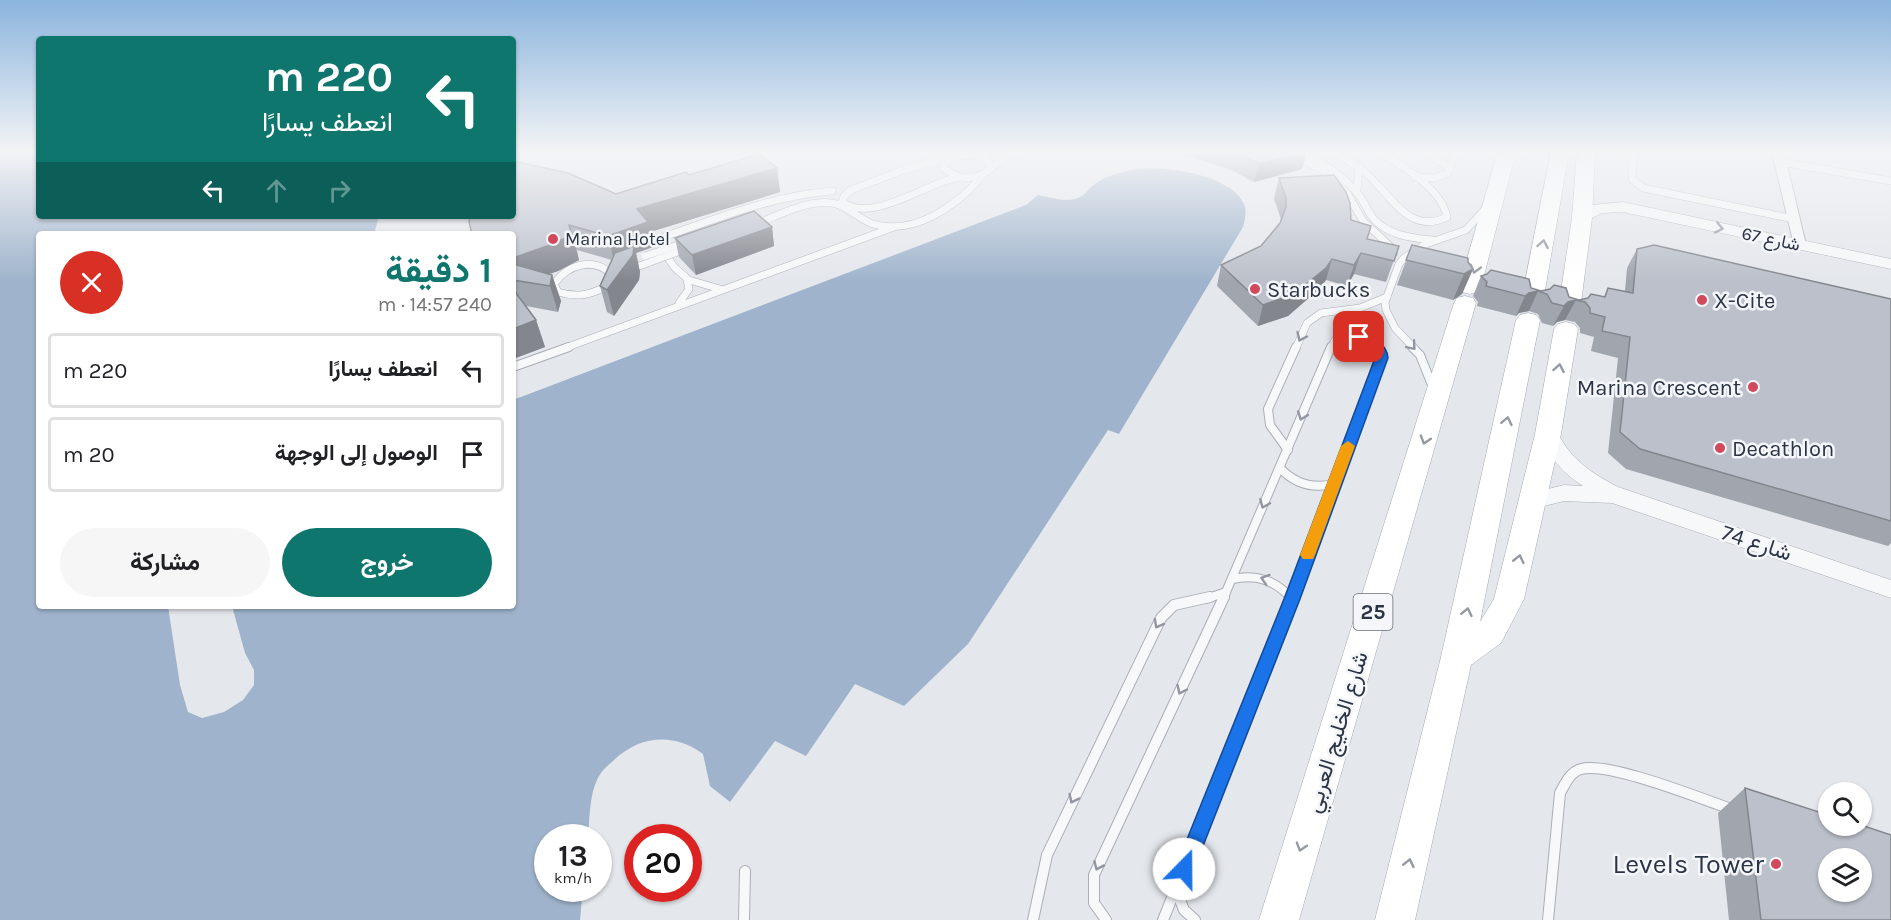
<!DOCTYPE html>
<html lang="ar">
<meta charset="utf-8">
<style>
:root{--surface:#fff;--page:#f6f6f6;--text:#202124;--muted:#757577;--line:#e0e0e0;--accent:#0f766e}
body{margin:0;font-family:Karla,Vazirmatn,sans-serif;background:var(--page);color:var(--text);direction:rtl;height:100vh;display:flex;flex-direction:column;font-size:22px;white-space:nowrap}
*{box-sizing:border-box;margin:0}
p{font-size:20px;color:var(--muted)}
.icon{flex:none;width:33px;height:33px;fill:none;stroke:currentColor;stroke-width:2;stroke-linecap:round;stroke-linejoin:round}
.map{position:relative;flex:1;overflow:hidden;direction:ltr}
.panel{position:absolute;left:36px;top:231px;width:480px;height:378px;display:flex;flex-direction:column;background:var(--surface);border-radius:6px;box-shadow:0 2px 4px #0004;direction:rtl}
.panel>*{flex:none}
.guide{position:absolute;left:36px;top:36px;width:480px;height:183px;border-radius:6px;box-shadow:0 2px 4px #0004;direction:rtl;background:#0f766e;color:#fff;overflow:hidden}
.controls{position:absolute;left:1818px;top:782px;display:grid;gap:12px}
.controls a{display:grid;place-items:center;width:54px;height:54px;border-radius:50%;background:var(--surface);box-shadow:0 2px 4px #0004;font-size:30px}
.speed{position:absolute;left:534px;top:824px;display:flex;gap:12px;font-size:30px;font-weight:700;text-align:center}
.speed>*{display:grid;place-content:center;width:78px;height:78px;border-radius:50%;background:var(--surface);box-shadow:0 2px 4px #0004;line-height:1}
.speed small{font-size:15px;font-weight:400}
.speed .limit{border:9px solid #d22;background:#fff;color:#111}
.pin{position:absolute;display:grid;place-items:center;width:51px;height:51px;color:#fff;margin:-26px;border-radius:12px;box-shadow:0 3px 9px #0006}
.me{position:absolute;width:66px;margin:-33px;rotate:22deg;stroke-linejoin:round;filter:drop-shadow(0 0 4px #0008)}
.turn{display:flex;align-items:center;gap:21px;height:126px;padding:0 24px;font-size:27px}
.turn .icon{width:78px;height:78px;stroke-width:2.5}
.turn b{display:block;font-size:42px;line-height:51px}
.lanes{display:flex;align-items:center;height:57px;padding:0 24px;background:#0003;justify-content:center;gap:30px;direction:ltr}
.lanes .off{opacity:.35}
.round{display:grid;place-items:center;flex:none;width:63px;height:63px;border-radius:32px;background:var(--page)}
.summary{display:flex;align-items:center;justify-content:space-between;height:102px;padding:0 24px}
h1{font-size:36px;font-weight:700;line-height:45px;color:var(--accent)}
.action{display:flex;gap:12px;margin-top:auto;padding:12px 24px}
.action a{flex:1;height:69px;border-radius:36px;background:var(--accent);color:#fff;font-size:24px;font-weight:700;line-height:69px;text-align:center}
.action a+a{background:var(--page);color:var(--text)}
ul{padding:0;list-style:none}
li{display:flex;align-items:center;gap:18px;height:75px;margin:0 12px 9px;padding:0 12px;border:3px solid var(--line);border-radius:6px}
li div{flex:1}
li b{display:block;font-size:22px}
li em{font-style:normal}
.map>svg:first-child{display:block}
</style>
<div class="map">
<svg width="1891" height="920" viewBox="0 0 1891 920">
<rect width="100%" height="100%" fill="#e4e7ec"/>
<!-- water -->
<path fill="#9fb4cc" d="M 0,152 L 39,152 L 39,216 L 379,216 L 374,234 L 39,234 L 39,606 L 168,606 L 180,685 L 188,712 L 202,718 L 224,712 L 243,700 L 254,685 L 254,670 L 245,653 L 232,606 L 513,606 L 513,400 L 1026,205 L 1038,195 C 1049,197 1063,202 1075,199 C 1085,197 1088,188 1096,183 C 1105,177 1116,174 1126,171 C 1155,163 1230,173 1244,204 C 1247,212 1245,219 1243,227 L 1119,434 L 1108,430 L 968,644 L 904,706 L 855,684 L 806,756 L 775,741 L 730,802 L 710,786 L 703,754 C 674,733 641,735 614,760 C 610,764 604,768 601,773 C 589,790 590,817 588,837 L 548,837 L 548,888 L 583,888 L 580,920 L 0,920 Z"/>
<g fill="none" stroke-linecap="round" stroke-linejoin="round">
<!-- service-far2 casing -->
<g stroke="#a9aeb7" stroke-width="8">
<g id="service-far2">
<polyline points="1289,152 1329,174 1347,193 1363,221 1391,247 1394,253"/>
<path d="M 1303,152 C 1323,163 1344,176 1358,194 C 1364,201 1367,210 1373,218 C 1387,235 1411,238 1432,240"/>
<path d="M 1333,152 C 1345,159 1358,166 1368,175 C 1392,197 1410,235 1447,217 C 1441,188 1403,166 1379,152"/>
<polyline points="1426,152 1450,169"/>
<polyline points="1633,152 1632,179 1643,188 1794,219"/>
<path d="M 970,155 L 985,158 L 992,167 C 979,181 958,181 944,168 L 944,164 L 951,157 Z"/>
<path d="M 951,157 L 903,170 L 851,190 L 844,196 L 842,202 C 873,224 925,183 959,177"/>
<polyline points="1781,162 1891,181"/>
<polyline points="992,167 1012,152"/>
<polyline points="1415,177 1435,178 1448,173 1455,152"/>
<polyline points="1357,191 1359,167"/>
<path d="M 756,224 C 779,215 806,200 832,203 C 847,205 858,219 873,224 C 914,236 957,206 982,176"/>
<polyline points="629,270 650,262"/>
<path d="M 608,285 C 592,295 577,298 558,292 L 554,284 C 568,264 595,256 613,276"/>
<path d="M 720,289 L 689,280 L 675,268 L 655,240 C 713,220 770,196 832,191"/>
<polyline points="679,303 689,289 687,280"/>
<polyline points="565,348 894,227"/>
<polyline points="1296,348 1307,323 1321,313 1360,308 1387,297"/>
<path d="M 1331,348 L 1335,340 C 1351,333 1366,336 1379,348"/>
<polyline points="1414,348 1395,328 1386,310 1385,302 1399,264 1404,258 1426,244 1466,230 1486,208"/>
</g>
</g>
<!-- service-far1 casing -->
<g stroke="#a9aeb7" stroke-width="10">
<g id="service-far1">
<polyline points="1412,347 1420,355 1434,390"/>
<polyline points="513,367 569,347"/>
<polyline points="1288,450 1270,425 1268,409 1296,347"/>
<path d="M 1280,468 C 1295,484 1312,489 1333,484"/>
<path d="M 1232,579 C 1257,574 1275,580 1292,599"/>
<polyline points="1206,599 1226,592"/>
<polyline points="1223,599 1331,347"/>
<polyline points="1292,599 1382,358 1377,347"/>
</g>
</g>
<!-- service casing -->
<g stroke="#a9aeb7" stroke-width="12">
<g id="service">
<polyline points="1176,890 1184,910 1195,920"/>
<polyline points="744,920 745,871"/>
<polyline points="1033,920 1047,855 1161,618 1174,605 1210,597"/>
<polyline points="1106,920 1094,903 1094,875 1224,597"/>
<polyline points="1163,920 1293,597"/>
<path d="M 1548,920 L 1560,793 C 1565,784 1570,772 1581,769 C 1609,761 1704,800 1734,810"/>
</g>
</g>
<!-- minor casing -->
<g stroke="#a9aeb7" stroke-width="2">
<polygon id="minor" points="1772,152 1784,152 1806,245 1805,248 1795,248 1794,245"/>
</g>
<!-- tertiary casing -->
<g stroke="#a9aeb7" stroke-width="1">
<g id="tertiary">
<polygon points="1623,202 1891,259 1891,269 1623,212 1602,213 1582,223 1574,218 1593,205"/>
<path d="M 1548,427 C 1559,430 1560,440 1567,448 C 1580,466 1599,477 1618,487 L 1891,580 L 1891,598 L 1612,503 L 1564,501 L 1532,509 L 1524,507 L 1521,501 L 1524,495 L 1564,485 L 1583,486 C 1562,473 1549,456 1538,434 L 1541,429 Z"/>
</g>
</g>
<!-- primary casing -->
<g stroke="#a3abb8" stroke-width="1">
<g id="primary">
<polygon points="1498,152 1516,152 1481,287 1478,292 1470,294 1462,292 1459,287"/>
<polygon points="1551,152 1569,152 1543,302 1540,307 1532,309 1524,307 1521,302"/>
<polygon points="1577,152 1595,152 1592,218 1580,311 1577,316 1569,318 1561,316 1558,311 1572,218"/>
<polygon points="1465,296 1473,298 1476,303 1299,920 1259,920 1454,303 1457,298"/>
<polygon points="1528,313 1536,315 1540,320 1480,622 1494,599 1535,434 1554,329 1558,324 1566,322 1574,324 1578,329 1561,434 1524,599 1501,643 1471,665 1415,920 1375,920 1441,657 1516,320 1520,315"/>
</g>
</g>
<!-- service-far2 -->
<use href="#service-far2" stroke="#f7f8fa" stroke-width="7"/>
<!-- service-far1 -->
<use href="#service-far1" stroke="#f7f8fa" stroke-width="8"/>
<!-- service -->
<use href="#service" stroke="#f7f8fa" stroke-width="10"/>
<!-- minor -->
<use href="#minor" fill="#f7f8fa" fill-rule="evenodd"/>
<!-- tertiary -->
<use href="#tertiary" fill="#f7f8fa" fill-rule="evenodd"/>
<!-- primary -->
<use href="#primary" fill="#fff" fill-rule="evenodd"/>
<!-- service-bridge casing -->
<g stroke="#a9aeb7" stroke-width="8" stroke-linecap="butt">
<g id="service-bridge">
<polyline points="645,256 678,245"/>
<polyline points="650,262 683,250"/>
</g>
</g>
<!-- service-bridge -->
<use href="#service-bridge" stroke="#f7f8fa" stroke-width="7"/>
</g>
<!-- wall -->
<g fill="#a1a5ae">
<polygon points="1115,152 1307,152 1302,169 1254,182 1231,170 1192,157 1162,153 1117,154"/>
<polygon points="777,168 780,192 650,232 653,247 636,253 640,272 639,280 614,316 607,312 600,286 612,260 577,250 579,260 558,271 548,274 552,275 561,301 558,312 526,306 536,320 545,347 513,359 513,234 616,194 689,175"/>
<polygon points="1279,178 1351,220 1367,239 1399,246 1386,282 1354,274 1347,286 1326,280 1319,289 1288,316 1258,326 1217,286 1221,265 1261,246 1280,223 1281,219 1274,199"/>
<polygon points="772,227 774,246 696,275 679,257 675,238"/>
<polygon points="1412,245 1473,269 1462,294 1453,300 1397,285"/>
<polygon points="1637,249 1891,299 1891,543 1888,546 1626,469 1608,453 1618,358 1591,351 1594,337 1580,333 1580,328 1575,322 1565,320 1557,322 1553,326 1542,323 1538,314 1529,311 1519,313 1516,316 1477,306 1478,302 1473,296 1481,276 1579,300 1604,297 1608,288 1625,291 1627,268"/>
<polygon points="1745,788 1891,920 1729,920 1718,813"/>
</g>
<!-- shaded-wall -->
<g fill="#83868d">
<polygon points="1304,152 1307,152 1302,169 1254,182 1259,164"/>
<polygon points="777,168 780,192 650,232 653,247 636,253 640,272 639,280 614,316 607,290 614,261 608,236 637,209"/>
<polygon points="772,227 774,246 696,275 692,255"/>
<polygon points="572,235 579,260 558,271 527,282 513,280 513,258"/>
<polygon points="1361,253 1354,274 1347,286 1354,265"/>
<polygon points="1332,259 1326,280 1319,289 1288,316 1258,326 1263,305"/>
<polygon points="1473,269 1462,294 1453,300 1464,274"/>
<polygon points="552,275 561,301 558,312 550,286"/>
<polygon points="1538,291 1529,311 1519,313 1516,316 1525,296 1529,293"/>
<polygon points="1576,300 1565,320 1557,322 1553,326 1564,306 1568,302"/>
<polygon points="536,320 545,347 513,359 513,329"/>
</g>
<!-- building -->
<g fill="#bbc0ca" stroke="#83868d" stroke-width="1.5" fill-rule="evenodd">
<polygon points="1236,152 1304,152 1259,164"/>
<polygon points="759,154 777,168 637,209 648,222 608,236 569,225 572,235 550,245 513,258 513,234 472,234 469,222 470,216 513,216 513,161 568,173 616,194 686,172 689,175"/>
<polygon points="1334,175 1346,192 1350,203 1351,220 1371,226 1367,239 1399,246 1394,261 1361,253 1354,265 1332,259 1326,268 1294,294 1263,305 1221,265 1261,246 1280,223 1286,207 1286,198 1279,178"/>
<polygon points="754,211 772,227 692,255 675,238"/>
<polygon points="1412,245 1468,258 1468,262 1473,269 1464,274 1406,260"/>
<polygon points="1654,245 1891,299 1891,521 1640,449 1620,432 1630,337 1602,331 1605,317 1590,313 1590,308 1585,302 1576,300 1568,302 1564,306 1552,303 1547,294 1538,291 1529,293 1525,296 1486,286 1487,282 1481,276 1487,274 1491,270 1529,279 1531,288 1541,291 1550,289 1554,285 1566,288 1569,297 1579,300 1588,298 1591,294 1605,297 1608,288 1633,293 1637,249"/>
<polygon points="634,246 633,255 607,290 600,286 615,253"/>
<polygon points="513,264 552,275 550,286 513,280"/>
<polygon points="513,289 536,320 513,329"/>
<path d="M 1745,788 L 1828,815 L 1828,825 L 1861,825 L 1891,835 L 1891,920 L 1761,920 ZM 1828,858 L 1862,858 L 1862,891 L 1828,891 Z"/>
</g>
<!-- one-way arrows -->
<defs><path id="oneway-chevron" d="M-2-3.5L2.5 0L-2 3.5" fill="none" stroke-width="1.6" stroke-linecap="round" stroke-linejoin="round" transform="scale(1.5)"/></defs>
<g stroke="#9196a0">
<use href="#oneway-chevron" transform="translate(1719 228) rotate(12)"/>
<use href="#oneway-chevron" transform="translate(1301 337) rotate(115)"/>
<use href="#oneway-chevron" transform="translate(1412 346) rotate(49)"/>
<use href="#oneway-chevron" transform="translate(1302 416) rotate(111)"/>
<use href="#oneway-chevron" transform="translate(1264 504) rotate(113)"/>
<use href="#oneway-chevron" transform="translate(1265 579) rotate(-162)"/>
<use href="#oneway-chevron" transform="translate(1158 624) rotate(119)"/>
<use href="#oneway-chevron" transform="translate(1181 690) rotate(115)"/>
<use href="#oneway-chevron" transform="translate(1073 799) rotate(116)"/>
<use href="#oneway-chevron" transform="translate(1098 866) rotate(114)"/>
</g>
<g stroke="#959aa2">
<use href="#oneway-chevron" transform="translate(1543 244) rotate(-80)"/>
<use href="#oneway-chevron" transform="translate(1475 269) rotate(106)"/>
<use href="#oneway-chevron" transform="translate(1559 368) rotate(-80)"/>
<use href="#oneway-chevron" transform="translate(1507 421) rotate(-78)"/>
<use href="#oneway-chevron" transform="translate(1425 440) rotate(107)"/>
<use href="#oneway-chevron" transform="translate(1519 559) rotate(-77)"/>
<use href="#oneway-chevron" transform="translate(1467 612) rotate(-78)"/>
<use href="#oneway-chevron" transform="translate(1301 847) rotate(107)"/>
<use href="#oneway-chevron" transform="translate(1409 863) rotate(-77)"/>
</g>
<!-- sky -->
<linearGradient id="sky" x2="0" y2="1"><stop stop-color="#8bb4dd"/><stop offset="0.54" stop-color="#f3f4f6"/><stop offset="1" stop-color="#f3f4f6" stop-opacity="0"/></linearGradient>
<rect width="1891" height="281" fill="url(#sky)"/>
<!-- route -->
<path fill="#1a73e8" stroke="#114b97" stroke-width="1.5" d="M 1359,333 C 1372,337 1387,343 1388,358 L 1300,599 L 1194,869 L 1191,876 L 1184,879 L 1177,876 L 1175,869 L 1284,599 L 1375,358 L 1372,348 L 1353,337 Z"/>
<!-- slow -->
<polygon fill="#f59e0b" points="1348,441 1355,446 1315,555 1313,559 1303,559 1300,555 1341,446"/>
<!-- markers -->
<g fill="#d1495b" stroke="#f4f6f9" stroke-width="2">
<circle cx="553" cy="239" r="6"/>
<circle cx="1255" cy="289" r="6"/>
<circle cx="1702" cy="300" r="6"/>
<circle cx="1753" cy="387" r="6"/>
<circle cx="1720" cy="448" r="6"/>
<circle cx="1776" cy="864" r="6"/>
</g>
<g text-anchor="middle" stroke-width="5" stroke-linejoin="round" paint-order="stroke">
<!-- far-poi labels -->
<g font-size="18" fill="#2b3445" stroke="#f4f6f9" text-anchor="start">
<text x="565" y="245">Marina Hotel</text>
</g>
<!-- far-street labels -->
<g font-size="18" fill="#2b3445" stroke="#f4f6f9">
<text transform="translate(1771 239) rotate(12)" y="6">شارع 67</text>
</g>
<!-- shield labels -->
<rect fill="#f4f6f9" stroke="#676e7b" stroke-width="1.5" x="1353.5" y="594" width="39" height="36" rx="4.5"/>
<g font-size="21" font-weight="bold" fill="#2b3445">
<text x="1373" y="619">25</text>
</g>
<!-- poi labels -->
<g font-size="22" fill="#2b3445" stroke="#f4f6f9" text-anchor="start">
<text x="1267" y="297">Starbucks</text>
<text x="1714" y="308">X-Cite</text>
<text x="1741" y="395" text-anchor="end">Marina Crescent</text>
<text x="1732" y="456">Decathlon</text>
</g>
<!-- street labels -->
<g font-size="22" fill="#2b3445" stroke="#f4f6f9">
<text transform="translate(1757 542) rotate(18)" y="8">شارع 74</text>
<text transform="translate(1336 732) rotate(-73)" y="8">شارع الخليج العربي</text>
</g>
<!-- near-poi labels -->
<g font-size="27" fill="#2b3445" stroke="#f4f6f9" text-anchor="end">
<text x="1764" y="873">Levels Tower</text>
</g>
</g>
</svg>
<div class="controls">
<a><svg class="icon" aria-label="search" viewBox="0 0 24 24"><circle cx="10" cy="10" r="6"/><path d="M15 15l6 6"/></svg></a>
<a><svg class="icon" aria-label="layers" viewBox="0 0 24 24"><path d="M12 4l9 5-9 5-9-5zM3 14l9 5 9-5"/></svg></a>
</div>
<div class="speed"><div>13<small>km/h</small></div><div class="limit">20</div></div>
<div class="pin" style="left:1359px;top:337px;background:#d93025"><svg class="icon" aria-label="arrive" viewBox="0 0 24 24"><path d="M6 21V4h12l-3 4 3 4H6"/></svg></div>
<svg class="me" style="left:1184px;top:869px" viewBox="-20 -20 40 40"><circle r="19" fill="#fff"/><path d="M0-13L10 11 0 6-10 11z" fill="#1a73e8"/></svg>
<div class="guide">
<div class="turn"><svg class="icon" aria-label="left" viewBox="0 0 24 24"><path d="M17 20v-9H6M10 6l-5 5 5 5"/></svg><div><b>220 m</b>انعطف يسارًا</div></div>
<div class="lanes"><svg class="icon" aria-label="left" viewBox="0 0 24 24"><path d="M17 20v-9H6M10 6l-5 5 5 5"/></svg><svg class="icon off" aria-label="ahead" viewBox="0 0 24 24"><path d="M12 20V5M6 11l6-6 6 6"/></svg><svg class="icon off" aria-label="right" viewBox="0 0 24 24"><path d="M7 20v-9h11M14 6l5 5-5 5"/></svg></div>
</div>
<section class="panel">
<div class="summary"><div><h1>1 دقيقة</h1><p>240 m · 14:57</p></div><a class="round" style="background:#d93025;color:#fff"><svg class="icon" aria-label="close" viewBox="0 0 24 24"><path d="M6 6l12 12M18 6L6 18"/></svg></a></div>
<ul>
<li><svg class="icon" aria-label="left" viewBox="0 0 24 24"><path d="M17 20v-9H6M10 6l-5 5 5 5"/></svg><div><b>انعطف يسارًا</b></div><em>220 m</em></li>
<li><svg class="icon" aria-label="arrive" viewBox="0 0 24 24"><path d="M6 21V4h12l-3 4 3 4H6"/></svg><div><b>الوصول إلى الوجهة</b></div><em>20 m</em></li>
</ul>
<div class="action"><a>خروج</a><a>مشاركة</a></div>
</section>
</div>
